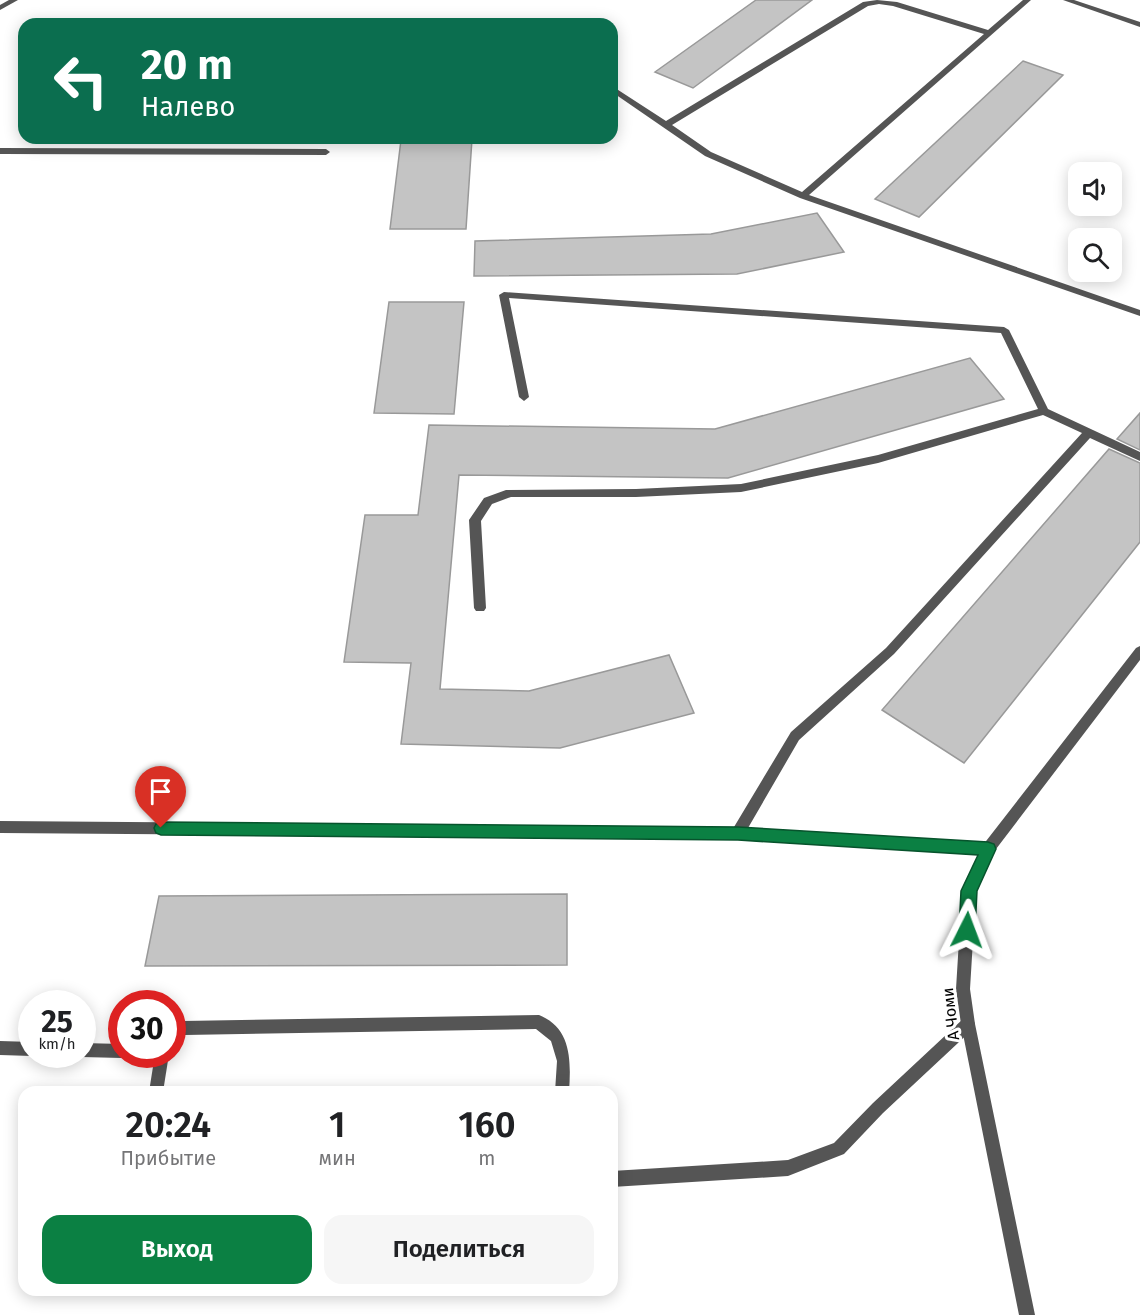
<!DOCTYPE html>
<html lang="ru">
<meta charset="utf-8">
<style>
:root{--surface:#fff;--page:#f6f6f6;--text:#202124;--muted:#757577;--accent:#0b8043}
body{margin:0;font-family:"Fira Sans",sans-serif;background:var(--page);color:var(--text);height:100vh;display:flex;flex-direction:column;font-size:22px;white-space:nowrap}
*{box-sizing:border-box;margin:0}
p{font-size:20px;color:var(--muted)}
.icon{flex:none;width:33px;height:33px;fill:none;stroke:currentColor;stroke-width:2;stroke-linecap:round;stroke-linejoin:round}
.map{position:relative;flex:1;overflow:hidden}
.drawer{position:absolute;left:18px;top:1086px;width:600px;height:210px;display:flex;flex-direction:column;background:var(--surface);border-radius:18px;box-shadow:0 3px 15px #0003}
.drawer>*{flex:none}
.hud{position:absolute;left:18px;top:18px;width:600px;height:126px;border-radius:18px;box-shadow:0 3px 15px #0003;background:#0b6e4f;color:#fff;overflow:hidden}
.buttons{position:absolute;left:1068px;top:162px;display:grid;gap:12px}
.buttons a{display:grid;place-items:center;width:54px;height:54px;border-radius:12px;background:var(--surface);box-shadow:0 3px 15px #0003;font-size:30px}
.speed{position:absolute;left:18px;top:990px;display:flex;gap:12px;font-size:30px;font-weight:700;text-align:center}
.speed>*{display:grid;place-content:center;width:78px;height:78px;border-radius:50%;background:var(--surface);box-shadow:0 3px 15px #0003;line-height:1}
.speed small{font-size:15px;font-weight:400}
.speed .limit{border:9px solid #d22;background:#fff;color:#111}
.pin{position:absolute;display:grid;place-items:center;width:51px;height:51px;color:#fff;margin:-62px -26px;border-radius:50% 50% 50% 0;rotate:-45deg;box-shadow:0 0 6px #0007}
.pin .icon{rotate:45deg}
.me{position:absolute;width:66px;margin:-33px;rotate:3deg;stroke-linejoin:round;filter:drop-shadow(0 0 4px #0008)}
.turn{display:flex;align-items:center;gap:21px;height:126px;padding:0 24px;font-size:27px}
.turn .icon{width:78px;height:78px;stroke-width:2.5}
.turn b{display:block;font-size:42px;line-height:51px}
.eta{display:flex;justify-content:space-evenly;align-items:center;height:102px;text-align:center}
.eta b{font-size:36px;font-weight:600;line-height:42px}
.action{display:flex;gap:12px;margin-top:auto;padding:12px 24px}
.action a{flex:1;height:69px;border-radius:18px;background:var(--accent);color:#fff;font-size:24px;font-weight:600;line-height:69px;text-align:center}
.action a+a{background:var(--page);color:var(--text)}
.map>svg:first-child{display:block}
</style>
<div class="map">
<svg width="1140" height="1315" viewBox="0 0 1140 1315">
<rect width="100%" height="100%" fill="#fff"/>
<!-- building -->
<g fill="#c4c4c4" stroke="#999" stroke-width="1.5">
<polygon points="756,0 812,0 693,88 655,72"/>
<polygon points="1023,61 1063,75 919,217 875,199"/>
<polygon points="472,139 466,229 390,229 401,140"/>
<polygon points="817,213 844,252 737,274 474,276 475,241 711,234"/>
<polygon points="389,302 464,302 454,414 374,413"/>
<polygon points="970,358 1004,399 728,478 459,475 440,689 529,691 669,655 694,713 560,748 401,744 411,663 344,662 365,515 418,515 429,425 715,429"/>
<polygon points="1140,413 1140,450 1117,439"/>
<polygon points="1109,449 1140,463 1140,542 964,763 882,710"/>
<polygon points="567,894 567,965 145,966 159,896"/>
</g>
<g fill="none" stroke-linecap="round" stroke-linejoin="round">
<!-- lane -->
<g fill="#555" fill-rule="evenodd">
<polygon points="9,0 18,0 0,10 0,5"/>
<path d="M 877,0 L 897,2 L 988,30 L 1023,0 L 1031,0 L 809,195 L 1140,310 L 1140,316 L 800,198 L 705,156 L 612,92 L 612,86 L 666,121 L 863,2 ZM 879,4 L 893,6 L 984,34 L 802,192 L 711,152 L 672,125 L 868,6 Z"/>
<polygon points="1063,0 1074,0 1140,22 1140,27"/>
<polygon points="0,148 326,149 330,152 326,155 0,154"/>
<polygon points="504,292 1004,327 1009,330 1048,409 1140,452 1140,461 1090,438 894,654 799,740 748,828 988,843 993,845 995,849 993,853 988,855 738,839 0,833 0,821 734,827 791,732 886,648 1082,433 1043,415 878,463 741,492 636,497 511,497 492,504 481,521 486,608 484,611 476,611 474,608 469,520 484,498 506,490 636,489 741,484 878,455 1038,409 1001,333 509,298 529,397 524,401 519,397 499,295"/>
<path d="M 539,1015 C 572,1028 571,1062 569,1092 L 555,1092 L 557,1061 L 551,1041 L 536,1029 L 185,1035 L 172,1043 L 172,1027 L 183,1021 Z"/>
<polygon points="968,1017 973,1019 975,1024 973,1029 883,1113 844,1154 788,1176 612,1187 612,1171 788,1160 834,1143 873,1103 963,1019"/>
<polygon points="0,1041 32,1042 32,1054 36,1054 32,1056 0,1055"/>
<polygon points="82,1043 122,1044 122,1054 128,1054 122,1058 82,1057 77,1054 82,1054"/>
<polygon points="155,1054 169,1054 163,1092 149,1092"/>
</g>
<!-- street -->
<polygon fill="#555" fill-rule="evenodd" points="1140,646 1140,660 993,853 976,891 970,989 975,1024 1035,1315 1019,1315 961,1024 956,989 962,891 983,845 1136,648"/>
</g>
<!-- route -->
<polygon fill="#0b8043" stroke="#07532c" stroke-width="1.5" points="161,822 738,827 988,842 994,844 996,849 977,891 975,930 972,936 967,938 961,936 959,930 961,891 978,855 738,840 161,835 156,833 154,828 156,824"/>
<g text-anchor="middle" stroke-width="6" stroke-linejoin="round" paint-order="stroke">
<!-- street labels -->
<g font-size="16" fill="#000" stroke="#fff">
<text transform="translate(950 1014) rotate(-97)" y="6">А Чоми</text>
</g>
</g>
</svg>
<div class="buttons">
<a><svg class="icon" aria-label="sound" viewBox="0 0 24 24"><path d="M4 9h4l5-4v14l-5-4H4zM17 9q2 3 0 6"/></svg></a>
<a><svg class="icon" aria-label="search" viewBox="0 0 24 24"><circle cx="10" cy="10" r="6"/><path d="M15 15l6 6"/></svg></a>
</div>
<div class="speed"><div>25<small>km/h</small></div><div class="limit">30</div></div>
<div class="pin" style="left:161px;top:828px;background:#d93025"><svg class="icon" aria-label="arrive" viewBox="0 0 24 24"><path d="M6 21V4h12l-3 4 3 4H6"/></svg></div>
<svg class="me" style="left:967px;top:930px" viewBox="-20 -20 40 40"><path d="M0-17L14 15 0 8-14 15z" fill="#0b8043" stroke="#fff" stroke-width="4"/></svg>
<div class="hud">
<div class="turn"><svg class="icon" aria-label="left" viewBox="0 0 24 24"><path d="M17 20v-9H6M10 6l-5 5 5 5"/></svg><div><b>20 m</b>Налево</div></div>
</div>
<section class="drawer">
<div class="eta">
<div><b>20:24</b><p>Прибытие</p></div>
<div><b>1</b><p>мин</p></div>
<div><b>160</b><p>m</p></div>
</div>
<div class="action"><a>Выход</a><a>Поделиться</a></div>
</section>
</div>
